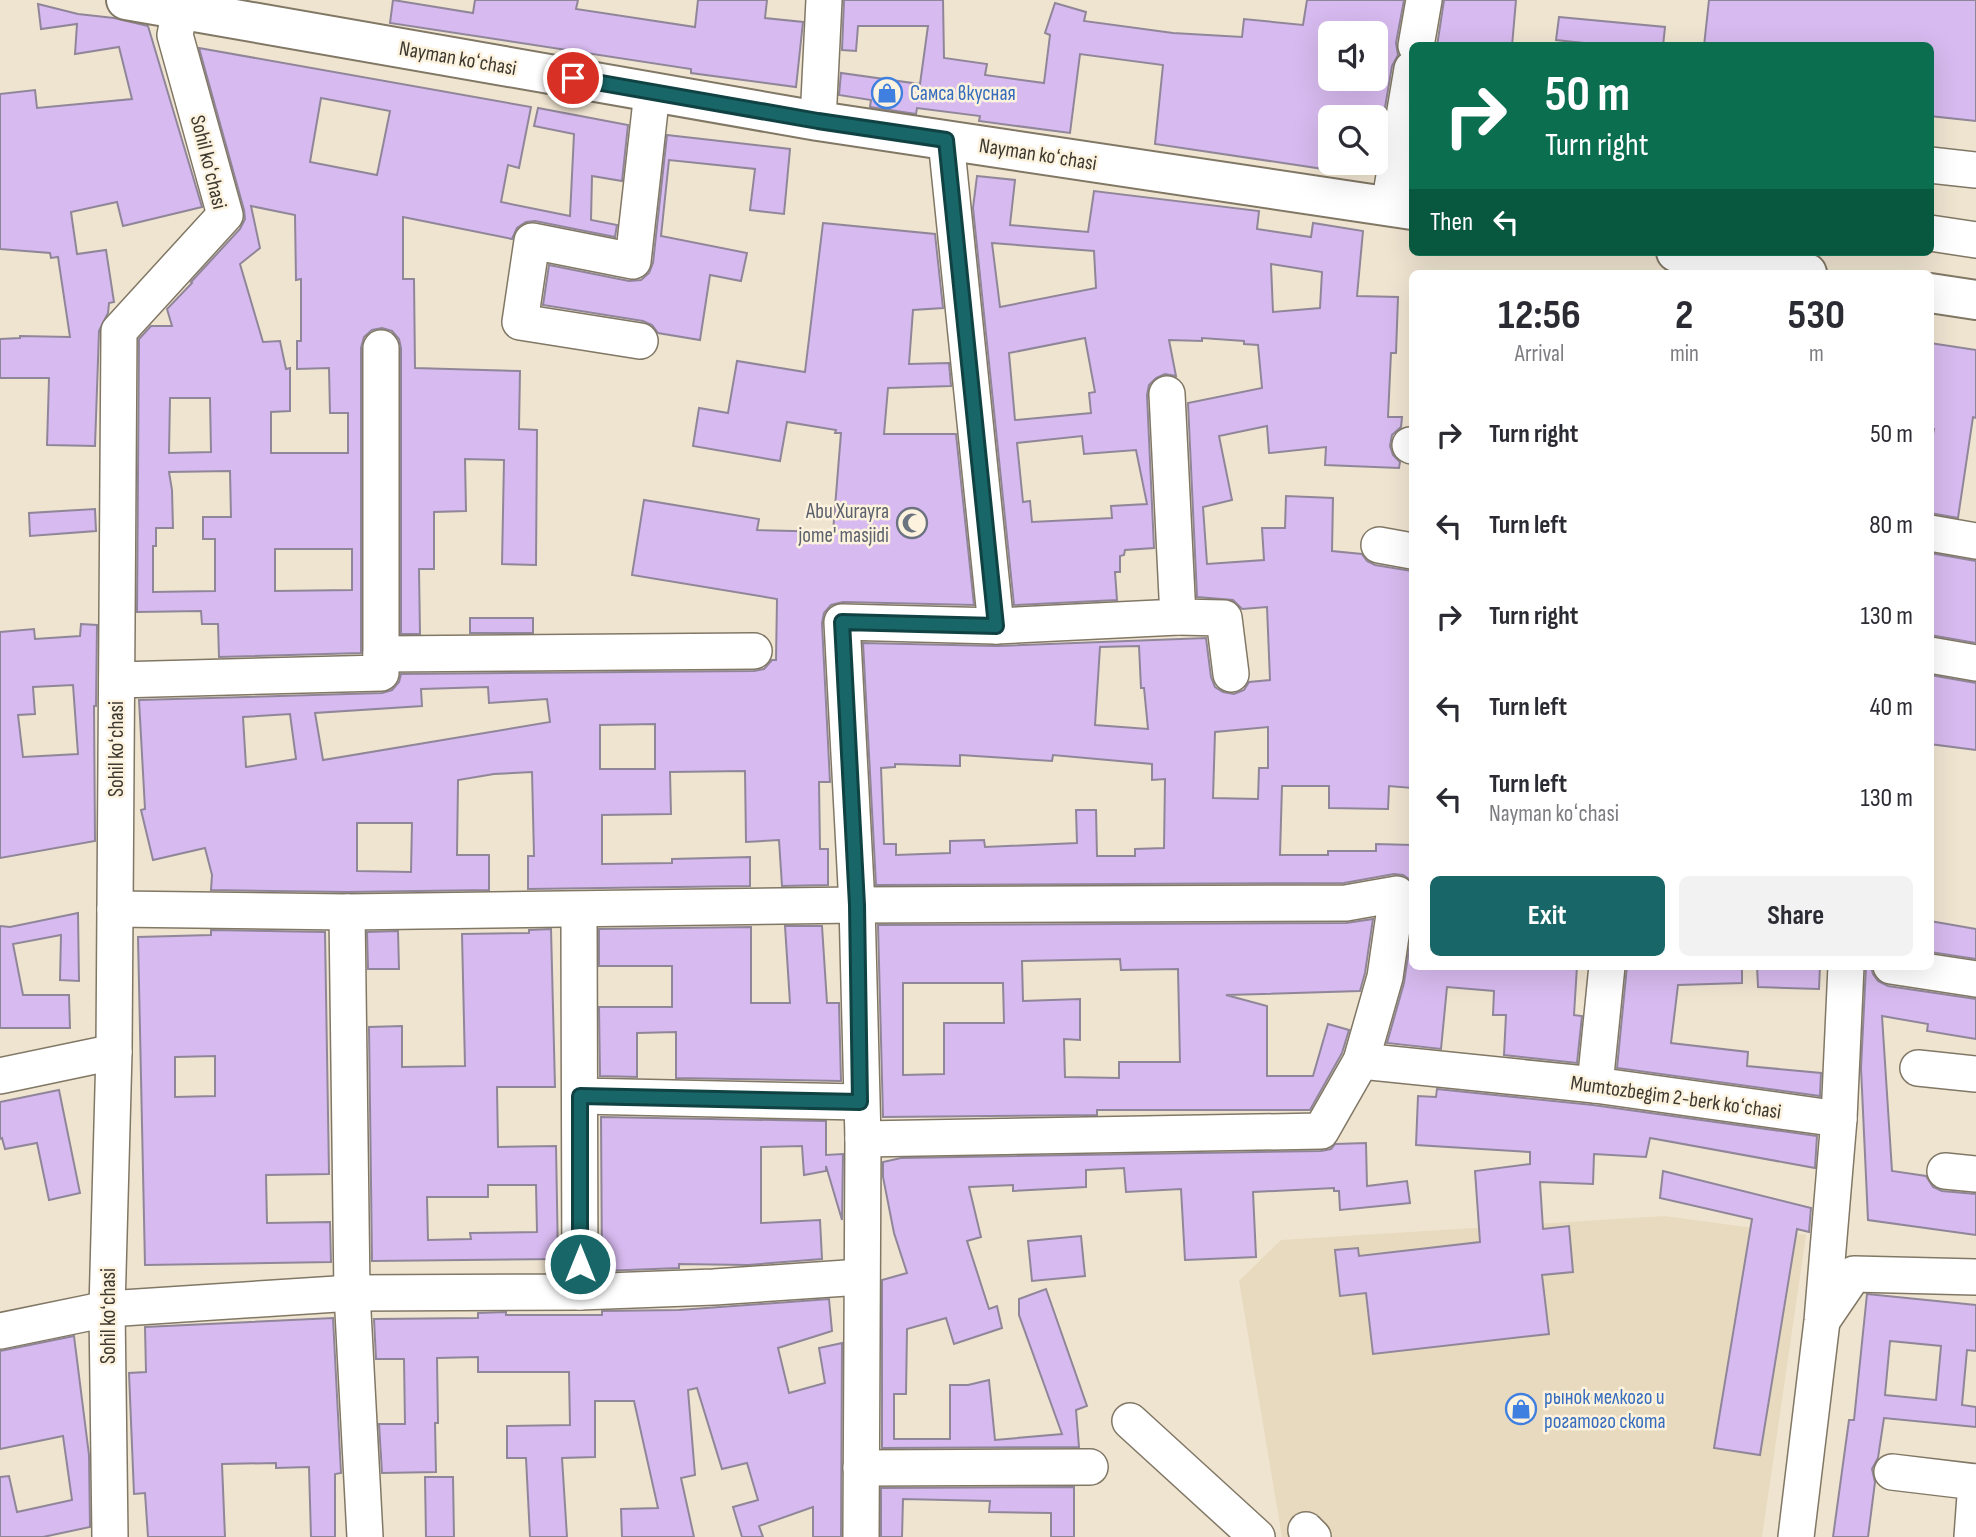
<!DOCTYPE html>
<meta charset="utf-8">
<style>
:root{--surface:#fff;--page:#f2f2f3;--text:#2b2b33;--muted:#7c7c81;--accent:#186667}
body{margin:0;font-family:"Sofia Sans Condensed",sans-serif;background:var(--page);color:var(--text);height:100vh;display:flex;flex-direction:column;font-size:26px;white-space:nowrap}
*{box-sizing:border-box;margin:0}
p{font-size:23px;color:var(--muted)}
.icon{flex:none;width:38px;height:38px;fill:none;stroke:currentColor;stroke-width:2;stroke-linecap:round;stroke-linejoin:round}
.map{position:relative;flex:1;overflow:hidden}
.side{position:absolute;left:1409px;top:270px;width:525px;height:700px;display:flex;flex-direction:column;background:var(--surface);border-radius:10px;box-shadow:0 7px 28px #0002}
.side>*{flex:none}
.guide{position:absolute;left:1409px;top:42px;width:525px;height:214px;border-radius:10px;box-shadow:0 7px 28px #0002;background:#0b6e4f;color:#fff;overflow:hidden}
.tools{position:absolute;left:1318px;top:21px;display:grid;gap:14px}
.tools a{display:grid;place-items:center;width:70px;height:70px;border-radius:10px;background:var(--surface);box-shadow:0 7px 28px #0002;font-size:35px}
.pin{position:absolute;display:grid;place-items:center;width:60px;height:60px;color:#fff;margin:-30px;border:4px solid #fff;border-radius:50%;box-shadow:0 2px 7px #0007}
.me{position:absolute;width:77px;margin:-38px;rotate:0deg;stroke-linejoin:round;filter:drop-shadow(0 0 5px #0008)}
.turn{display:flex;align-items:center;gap:24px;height:147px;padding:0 21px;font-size:32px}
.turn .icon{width:91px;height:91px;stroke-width:2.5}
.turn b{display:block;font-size:49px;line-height:60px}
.then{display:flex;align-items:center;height:66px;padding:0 21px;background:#0003;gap:14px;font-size:26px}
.eta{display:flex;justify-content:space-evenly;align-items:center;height:119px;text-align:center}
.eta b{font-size:42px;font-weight:700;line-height:49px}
.action{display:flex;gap:14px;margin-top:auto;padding:14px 21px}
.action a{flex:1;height:80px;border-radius:10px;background:var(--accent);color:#fff;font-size:28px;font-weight:700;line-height:80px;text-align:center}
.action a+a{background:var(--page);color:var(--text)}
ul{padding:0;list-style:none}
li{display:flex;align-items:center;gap:21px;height:91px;padding:0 21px}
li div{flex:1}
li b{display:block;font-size:26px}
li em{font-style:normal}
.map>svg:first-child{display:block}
</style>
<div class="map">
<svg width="1976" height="1537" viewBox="0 0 1976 1537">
<rect width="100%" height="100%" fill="#efe4d0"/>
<!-- built -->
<polygon fill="#e8dabf" points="1664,1216 1806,1235 1762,1537 1282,1537 1239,1281 1281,1240"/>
<!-- building -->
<g fill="#d7baef" stroke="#908699" stroke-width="2" fill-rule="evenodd">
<polygon points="393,0 473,13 475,0 578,0 576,9 695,27 698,0 767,0 765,18 803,22 796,87 691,73 691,69 390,23"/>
<path d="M 844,0 L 943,0 L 944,58 L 987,64 L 985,75 L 1044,83 L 1050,35 L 1045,33 L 1055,3 L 1086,12 L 1084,21 L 1173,33 L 1242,37 L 1244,19 L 1303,25 L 1307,0 L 1404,0 L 1396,43 L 1398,55 L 1392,66 L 1377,155 L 1376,117 L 1330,117 L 1330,170 L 1155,144 L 1163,65 L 1080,54 L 1070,133 L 979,121 L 980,116 L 917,108 L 916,114 L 870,107 L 871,100 L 839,95 L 841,73 L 920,84 L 928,26 L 858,26 L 856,51 L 842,50 ZM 1330,33 L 1376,33 L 1376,79 L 1330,79 Z"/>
<polygon points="1444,0 1516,0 1512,46 1437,46"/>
<polygon points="1709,0 1976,0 1976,121 1930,116 1930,46 1704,46"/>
<polygon points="38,4 78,14 114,18 148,26 202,207 123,226 117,202 71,212 77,254 106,250 114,302 109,303 108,313 99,331 95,446 47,445 49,378 0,378 0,339 20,338 20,336 70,337 58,257 51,258 50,253 0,249 0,94 35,90 37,108 132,99 119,47 75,54 77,24 41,29"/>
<polygon points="1559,17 1665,27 1663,46 1612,46 1556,40"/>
<path d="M 199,48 L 531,107 L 519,168 L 508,165 L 501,202 L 570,216 L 574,134 L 534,126 L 538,108 L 628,125 L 622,181 L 592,176 L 591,220 L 617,225 L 615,237 L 535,221 L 526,222 L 517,228 L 512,239 L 403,217 L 403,279 L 414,279 L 415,368 L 520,371 L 519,429 L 537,430 L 536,565 L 502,564 L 504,460 L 465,459 L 466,511 L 434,512 L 434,569 L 419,569 L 420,634 L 401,634 L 401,348 L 399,339 L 392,331 L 382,328 L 372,330 L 364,337 L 361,348 L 361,653 L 219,657 L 218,624 L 202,624 L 201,611 L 137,612 L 139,339 L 151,326 L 172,326 L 167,309 L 192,283 L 191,282 L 240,229 L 245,219 L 244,210 ZM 321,98 L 390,111 L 377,175 L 310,162 ZM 251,206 L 295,215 L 296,280 L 301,279 L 301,341 L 297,341 L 297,369 L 329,368 L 330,413 L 348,413 L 348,453 L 271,453 L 271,412 L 290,411 L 290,368 L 286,369 L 280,341 L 263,342 L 240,264 L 260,248 ZM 170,398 L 210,398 L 211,452 L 169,453 ZM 230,471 L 231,517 L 203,517 L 203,539 L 215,539 L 215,591 L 153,592 L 153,546 L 156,546 L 156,528 L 173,528 L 172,490 L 169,472 ZM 275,549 L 352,549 L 352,590 L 275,591 Z"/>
<polygon points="667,135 790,149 784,214 750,210 755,169 669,160 661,236 747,253 741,281 710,275 700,340 658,333 652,325 643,321 543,305 549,265 629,281 641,280 649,273 653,263"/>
<path d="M 977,176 L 1015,180 L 1010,225 L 1088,232 L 1094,191 L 1259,211 L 1257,229 L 1311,237 L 1313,223 L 1363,231 L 1357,296 L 1398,297 L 1396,353 L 1391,353 L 1388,417 L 1402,417 L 1401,427 L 1392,435 L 1390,446 L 1393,455 L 1400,462 L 1399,468 L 1325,465 L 1326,447 L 1269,453 L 1267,426 L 1219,436 L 1232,500 L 1203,507 L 1207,564 L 1264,560 L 1262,528 L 1285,528 L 1286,496 L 1333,498 L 1332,551 L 1362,554 L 1367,561 L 1375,565 L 1412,571 L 1412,788 L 1389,786 L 1388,809 L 1329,808 L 1329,786 L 1282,786 L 1280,855 L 1328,855 L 1328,851 L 1376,851 L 1376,844 L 1412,845 L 1412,881 L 1403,875 L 1394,874 L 1344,883 L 876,885 L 863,643 L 997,646 L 1206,638 L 1211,677 L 1215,687 L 1223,692 L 1234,694 L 1244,690 L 1249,682 L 1270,680 L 1267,607 L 1242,609 L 1233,600 L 1197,597 L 1188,403 L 1262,388 L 1258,345 L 1244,344 L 1244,341 L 1202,338 L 1202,341 L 1169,340 L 1176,376 L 1165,374 L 1156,378 L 1149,385 L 1147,395 L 1154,548 L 1125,550 L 1124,555 L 1120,556 L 1120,572 L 1115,572 L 1117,600 L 1014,605 L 973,208 ZM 992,243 L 1094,251 L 1096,288 L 1000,307 ZM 1271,264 L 1322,272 L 1320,308 L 1273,312 ZM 1085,338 L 1095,392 L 1089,393 L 1091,413 L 1015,420 L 1009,353 ZM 1082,436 L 1084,454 L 1136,450 L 1147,504 L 1111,506 L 1112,518 L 1032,522 L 1030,501 L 1023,502 L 1017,443 ZM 1139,646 L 1141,688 L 1144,688 L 1148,729 L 1095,725 L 1100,647 ZM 1268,727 L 1268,768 L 1259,768 L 1258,799 L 1213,798 L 1215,732 ZM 960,755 L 1052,761 L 1053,755 L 1152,764 L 1152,780 L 1165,779 L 1164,848 L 1135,849 L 1135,856 L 1097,856 L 1096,810 L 1076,810 L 1077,843 L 985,847 L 984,840 L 950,841 L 950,853 L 896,855 L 896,844 L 884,844 L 881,768 L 895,767 L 895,764 L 960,766 Z"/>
<path d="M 823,223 L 935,234 L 943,308 L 913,310 L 909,364 L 949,363 L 951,386 L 888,388 L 884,434 L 956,434 L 974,605 L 843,602 L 831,605 L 824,613 L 822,623 L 830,782 L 819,782 L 820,849 L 828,849 L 828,885 L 782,886 L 779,840 L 746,842 L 745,771 L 670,772 L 671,814 L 602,815 L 602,864 L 672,863 L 672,859 L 750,857 L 750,886 L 528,889 L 528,856 L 534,856 L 532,772 L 494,774 L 458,780 L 457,855 L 489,855 L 489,890 L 347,892 L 211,890 L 212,875 L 205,848 L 153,860 L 141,810 L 145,809 L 139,700 L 382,693 L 392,690 L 399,682 L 401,674 L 754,671 L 764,669 L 772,660 L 776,660 L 777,599 L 632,575 L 644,500 L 759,519 L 757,530 L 833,532 L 841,433 L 835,433 L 836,430 L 787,422 L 780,461 L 693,446 L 699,408 L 728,413 L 737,361 L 805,372 ZM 488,687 L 489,703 L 547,699 L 550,722 L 323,760 L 315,713 L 422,706 L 421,689 ZM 290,714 L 296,759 L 246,767 L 243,717 ZM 655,724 L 655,769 L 600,769 L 600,725 ZM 357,823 L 412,823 L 411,872 L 357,871 Z"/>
<polygon points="1930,343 1976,350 1976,418 1973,417 1958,518 1930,513 1930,450 1934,429 1930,429"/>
<polygon points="95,509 96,531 30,536 29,513"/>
<polygon points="1930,553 1976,561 1976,643 1930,635"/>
<rect x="470" y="618" width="63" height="15"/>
<path d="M 81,624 L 97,625 L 96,706 L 94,706 L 95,841 L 0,858 L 0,632 L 34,629 L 35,639 L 80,636 ZM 73,685 L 78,754 L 23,757 L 18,715 L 35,714 L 33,687 Z"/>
<polygon points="1930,675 1976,683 1976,750 1930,744"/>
<polygon points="78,913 79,981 60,980 61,935 13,944 23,995 69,995 70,1028 0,1028 0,926 10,927"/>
<path d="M 1373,919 L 1365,973 L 1360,991 L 1226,995 L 1267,1006 L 1267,1076 L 1313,1076 L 1328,1024 L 1349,1030 L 1342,1053 L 1310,1110 L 1097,1110 L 1097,1115 L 883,1117 L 878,925 L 1346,923 ZM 1120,959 L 1121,970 L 1178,969 L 1180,1062 L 1119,1062 L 1119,1078 L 1065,1077 L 1064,1039 L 1080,1040 L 1080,999 L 1023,1001 L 1022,961 ZM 903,983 L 1003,983 L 1004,1023 L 944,1023 L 944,1074 L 903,1075 Z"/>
<polygon points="1930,921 1976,929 1976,959 1930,952"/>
<polygon points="785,926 822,926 827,1003 839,1003 841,1081 676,1078 676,1032 637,1033 637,1077 600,1076 599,1007 672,1007 672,966 599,966 599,929 751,927 751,1003 790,1003"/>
<path d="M 551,929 L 555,1087 L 497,1087 L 498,1147 L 556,1146 L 558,1259 L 372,1261 L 369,1027 L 402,1026 L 402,1067 L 465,1066 L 462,934 L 529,933 L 529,930 ZM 488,1185 L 536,1185 L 537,1232 L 470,1233 L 471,1239 L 428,1240 L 427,1197 L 488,1197 Z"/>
<polygon points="1412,929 1412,966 1577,966 1574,1015 1582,1016 1577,1063 1504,1055 1506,1015 1493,1015 1494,991 1447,987 1441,1049 1387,1043 1404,983"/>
<path d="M 211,930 L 325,932 L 329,1174 L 266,1175 L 267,1223 L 330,1222 L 331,1262 L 145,1265 L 138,937 L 211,935 ZM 215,1056 L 215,1096 L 175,1097 L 175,1057 Z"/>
<polygon points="398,931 399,969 368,969 367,932"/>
<polygon points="1627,966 1742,966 1742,983 1678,985 1671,1043 1748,1052 1747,1066 1821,1073 1820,1096 1617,1068"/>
<polygon points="1757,966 1820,966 1819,989 1758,987"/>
<polygon points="1866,966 1871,967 1873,974 1878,981 1888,986 1976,999 1976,1039 1927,1031 1928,1024 1882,1016 1892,1171 1926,1176 1933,1187 1942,1191 1976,1194 1976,1235 1868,1220 1861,1068"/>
<polygon points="1437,1089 1593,1105 1817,1136 1815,1168 1650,1138 1646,1157 1594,1154 1593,1184 1540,1182 1543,1229 1569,1226 1573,1272 1542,1275 1549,1334 1373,1354 1366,1293 1340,1296 1335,1250 1358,1248 1359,1256 1480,1242 1475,1171 1530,1164 1530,1152 1416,1145 1418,1096 1436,1097"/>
<polygon points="59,1090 80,1193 49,1200 37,1143 5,1149 2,1138 0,1139 0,1102"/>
<polygon points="601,1117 826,1121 826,1155 843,1154 842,1220 826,1166 826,1171 804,1175 802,1146 761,1147 761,1223 820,1220 822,1259 748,1265 679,1264 679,1268 602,1271"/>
<polygon points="1366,1143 1367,1186 1407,1181 1410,1203 1340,1210 1339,1191 1334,1191 1334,1188 1253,1192 1256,1257 1185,1260 1181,1189 1126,1192 1124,1168 1086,1170 1086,1187 1013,1191 1013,1185 969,1187 981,1237 967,1241 989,1309 997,1306 1002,1328 954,1344 946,1318 907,1329 906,1394 894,1394 894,1439 950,1439 950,1385 968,1385 989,1380 995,1440 1062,1434 1019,1315 1019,1299 1046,1289 1087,1406 1076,1410 1079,1447 882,1448 882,1280 907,1273 894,1233 883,1177 883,1162 901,1158 1321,1151 1331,1149 1335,1144"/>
<polygon points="1663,1171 1811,1208 1809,1232 1797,1229 1760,1455 1714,1448 1752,1219 1660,1198"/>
<polygon points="1081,1236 1085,1276 1032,1281 1028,1241"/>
<path d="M 1867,1294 L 1976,1305 L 1976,1351 L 1967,1350 L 1962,1405 L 1976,1407 L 1976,1427 L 1884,1418 L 1878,1458 L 1872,1469 L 1875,1482 L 1868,1537 L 1833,1537 L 1849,1420 L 1854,1420 ZM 1890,1341 L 1941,1346 L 1936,1400 L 1885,1395 Z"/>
<polygon points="829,1299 832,1331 778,1348 789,1393 825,1383 819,1348 842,1343 841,1537 813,1537 813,1507 759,1526 763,1537 742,1537 733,1507 758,1500 747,1463 722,1469 697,1388 688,1390 695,1475 681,1478 694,1537 622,1537 621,1509 658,1508 634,1401 595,1401 595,1457 562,1458 567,1537 530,1537 526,1458 507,1458 507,1426 570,1425 569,1372 478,1372 478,1357 437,1358 438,1423 435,1423 436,1472 382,1473 379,1424 405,1424 404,1359 376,1359 374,1319 478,1318 478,1313 506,1312 506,1315 602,1315 602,1311 679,1310"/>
<polygon points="333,1318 341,1473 335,1474 335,1537 311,1537 309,1467 276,1468 276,1463 222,1464 225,1537 148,1537 145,1493 134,1494 129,1373 146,1372 145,1327"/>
<polygon points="74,1336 89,1455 90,1527 43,1537 0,1537 0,1477 9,1476 17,1512 72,1500 63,1436 0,1449 0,1351"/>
<polygon points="425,1477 453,1477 454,1537 426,1537"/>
<polygon points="1074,1487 1074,1537 1051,1537 1051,1513 989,1512 990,1501 903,1499 902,1537 881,1537 881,1488"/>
</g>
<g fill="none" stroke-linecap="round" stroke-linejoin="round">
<!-- minor casing -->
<g stroke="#817765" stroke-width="38">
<g id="minor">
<polyline points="1416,46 1424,0"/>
<polyline points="818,121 824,0"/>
<polyline points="946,140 996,626"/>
<polyline points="1930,165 1976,170"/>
<polyline points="1389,206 1412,69"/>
<polyline points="1930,233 1976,240"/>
<polyline points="640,341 520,322 532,241 633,261 652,92"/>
<polyline points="1410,445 1412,446"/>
<polyline points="1930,533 1976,541"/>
<polyline points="1379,545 1412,551"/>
<polyline points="1178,617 1224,618 1231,674"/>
<polyline points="381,654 754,651"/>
<polyline points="1930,655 1976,663"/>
<polyline points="117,680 381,673 381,348"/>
<polyline points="115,909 347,912 857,905 1346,903 1397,894 1385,977 1361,1061 1321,1131 863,1139"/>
<polyline points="347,912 352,1293 365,1537"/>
<polyline points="579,919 580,1292"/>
<polyline points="1891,966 1976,979"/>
<polyline points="1361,1061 1595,1085 1839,1119 1846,966"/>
<polyline points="1918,1068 1976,1074"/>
<polyline points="0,1076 114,1052"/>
<polyline points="1595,1085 1607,966"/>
<polyline points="580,1096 860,1102"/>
<polyline points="1945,1171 1976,1174"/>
<polyline points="1824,1318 1854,1274 1976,1277"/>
<polyline points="0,1331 107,1309 352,1293 580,1292 714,1287 861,1277"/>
<polyline points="1130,1421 1257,1537"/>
<polyline points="861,1468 1090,1467"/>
<polyline points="1892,1472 1976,1482"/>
<polyline points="1306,1530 1313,1537"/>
<polyline points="110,1537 107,1309 114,1052 119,331 225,215 175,35 180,9"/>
<polyline points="861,1537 863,1139 857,905 842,622 996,626 1178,617 1167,394"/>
<polyline points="1796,1537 1822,1321 1839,1119"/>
<polyline points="1972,1537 1976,1482"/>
</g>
</g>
<!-- major casing -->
<g stroke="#817765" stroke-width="42">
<g id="major">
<polyline points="126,0 818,121 1412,210"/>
<polyline points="1676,252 1807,273"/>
<polyline points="1930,293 1976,300"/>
</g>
</g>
<!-- minor -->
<use href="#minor" stroke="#fff" stroke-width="35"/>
<!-- major -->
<use href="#major" stroke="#fff" stroke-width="38"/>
</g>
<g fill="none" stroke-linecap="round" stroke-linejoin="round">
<!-- route casing -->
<g stroke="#104243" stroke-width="18">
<polyline id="route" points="573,78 818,121 946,140 996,626 842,622 857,905 860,1102 580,1096 580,1264"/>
</g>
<!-- route -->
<use href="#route" stroke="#186667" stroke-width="12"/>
</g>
<!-- icons -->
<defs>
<g id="shop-ring" transform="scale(1.575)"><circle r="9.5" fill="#fcf2dd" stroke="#3f7fe0" stroke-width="1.5"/><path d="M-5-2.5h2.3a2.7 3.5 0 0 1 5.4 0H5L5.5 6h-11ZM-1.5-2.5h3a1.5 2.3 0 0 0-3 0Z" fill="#3f7fe0"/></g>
<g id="mosque-ring" transform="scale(1.575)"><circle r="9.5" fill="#fcf2dd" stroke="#6b7280" stroke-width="1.5"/><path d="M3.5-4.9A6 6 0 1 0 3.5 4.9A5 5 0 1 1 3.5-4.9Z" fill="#6b7280"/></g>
</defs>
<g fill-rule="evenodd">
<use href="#shop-ring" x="887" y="93"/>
<use href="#mosque-ring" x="912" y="523"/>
<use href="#shop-ring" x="1521" y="1409"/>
</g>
<g text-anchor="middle" stroke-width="5" stroke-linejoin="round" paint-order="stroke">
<!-- street labels -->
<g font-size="21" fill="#3d3931" stroke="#fcf2dd">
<text transform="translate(458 58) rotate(10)" y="7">Nayman koʻchasi</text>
<text transform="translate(1038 154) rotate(9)" y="7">Nayman koʻchasi</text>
<text transform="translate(209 162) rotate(76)" y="7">Sohil koʻchasi</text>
<text transform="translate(116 749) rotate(-90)" y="7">Sohil koʻchasi</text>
<text transform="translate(1676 1097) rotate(8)" y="7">Mumtozbegim 2-berk koʻchasi</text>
<text transform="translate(108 1316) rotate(-90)" y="7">Sohil koʻchasi</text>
</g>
<!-- shop labels -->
<g font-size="21" fill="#366cbe" stroke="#fcf2dd" text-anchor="start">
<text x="910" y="100">Самса вкусная</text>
<text x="1544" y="1404">рынок мелкого и<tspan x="1544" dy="24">рогатого скота</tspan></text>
</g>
<!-- worship labels -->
<g font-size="21" fill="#5b616d" stroke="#fcf2dd" text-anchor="end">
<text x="889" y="518">Abu Xurayra<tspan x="889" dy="24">jome' masjidi</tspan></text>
</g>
</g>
</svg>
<div class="tools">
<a><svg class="icon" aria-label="sound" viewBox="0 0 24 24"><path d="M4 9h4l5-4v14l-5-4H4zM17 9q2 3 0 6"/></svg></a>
<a><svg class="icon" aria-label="search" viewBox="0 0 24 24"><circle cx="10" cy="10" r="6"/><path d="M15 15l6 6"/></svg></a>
</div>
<div class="pin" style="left:573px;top:78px;background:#d93025"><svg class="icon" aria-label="arrive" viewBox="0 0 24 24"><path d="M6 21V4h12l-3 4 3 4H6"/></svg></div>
<svg class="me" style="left:580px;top:1264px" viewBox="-20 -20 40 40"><circle r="17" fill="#186667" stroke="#fff" stroke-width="3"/><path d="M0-11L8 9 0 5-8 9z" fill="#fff"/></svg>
<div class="guide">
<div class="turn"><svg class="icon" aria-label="right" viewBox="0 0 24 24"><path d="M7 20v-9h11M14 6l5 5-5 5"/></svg><div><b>50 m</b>Turn right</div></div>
<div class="then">Then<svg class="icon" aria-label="left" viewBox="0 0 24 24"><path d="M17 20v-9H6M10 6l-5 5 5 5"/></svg></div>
</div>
<section class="side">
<div class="eta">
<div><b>12:56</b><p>Arrival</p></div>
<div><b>2</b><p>min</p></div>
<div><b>530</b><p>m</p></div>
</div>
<ul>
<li><svg class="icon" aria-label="right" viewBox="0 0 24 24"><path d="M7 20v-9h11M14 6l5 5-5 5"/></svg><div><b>Turn right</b></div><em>50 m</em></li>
<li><svg class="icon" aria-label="left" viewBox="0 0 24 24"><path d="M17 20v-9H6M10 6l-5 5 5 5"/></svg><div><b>Turn left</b></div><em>80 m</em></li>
<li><svg class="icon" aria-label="right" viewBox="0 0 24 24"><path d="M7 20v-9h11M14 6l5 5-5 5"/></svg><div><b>Turn right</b></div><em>130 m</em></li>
<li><svg class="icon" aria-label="left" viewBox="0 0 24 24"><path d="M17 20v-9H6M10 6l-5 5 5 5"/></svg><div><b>Turn left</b></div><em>40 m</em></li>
<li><svg class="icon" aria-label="left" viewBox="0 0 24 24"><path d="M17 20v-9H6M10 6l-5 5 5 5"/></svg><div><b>Turn left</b><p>Nayman koʻchasi</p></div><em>130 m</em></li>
</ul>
<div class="action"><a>Exit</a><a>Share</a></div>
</section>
</div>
